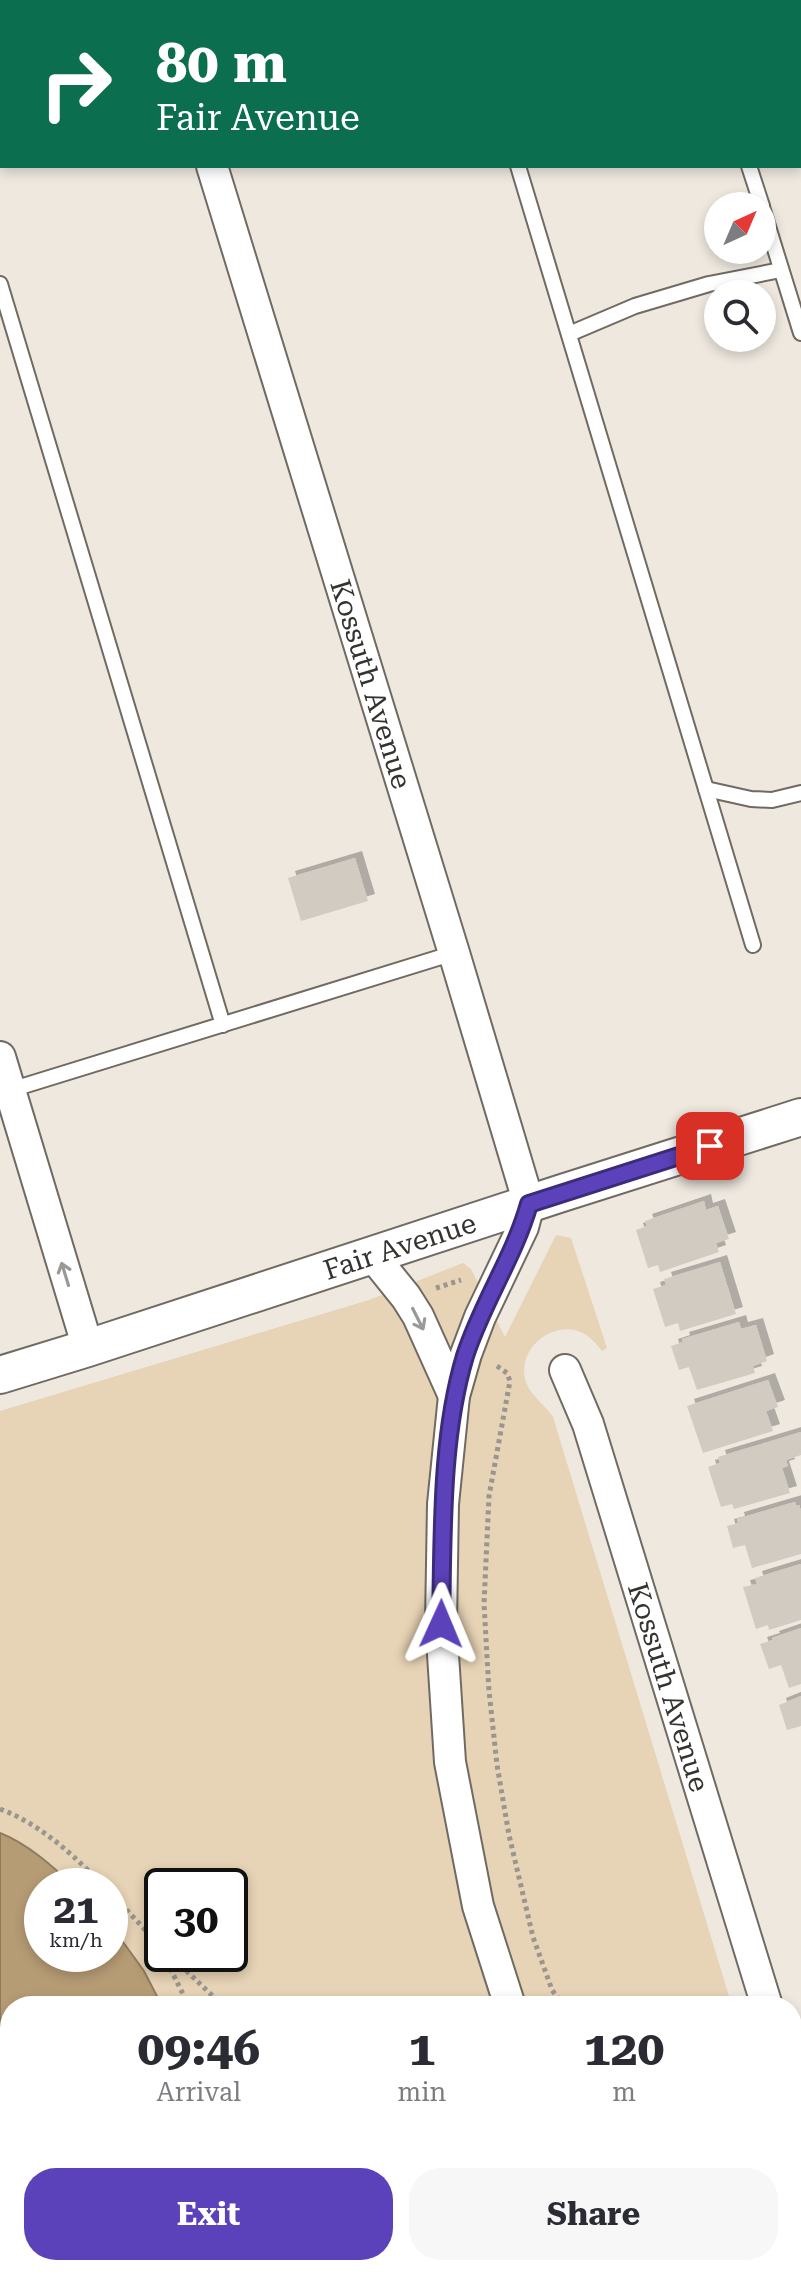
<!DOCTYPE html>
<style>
:root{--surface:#fff;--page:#f7f7f7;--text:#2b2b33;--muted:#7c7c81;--accent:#5c42ba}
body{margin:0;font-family:"Roboto Serif",serif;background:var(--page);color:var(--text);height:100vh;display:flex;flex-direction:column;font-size:30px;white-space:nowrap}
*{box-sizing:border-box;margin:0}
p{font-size:26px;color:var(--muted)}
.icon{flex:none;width:44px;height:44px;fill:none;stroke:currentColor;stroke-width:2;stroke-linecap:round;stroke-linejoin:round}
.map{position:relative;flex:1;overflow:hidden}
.panel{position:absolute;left:0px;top:1996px;width:802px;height:280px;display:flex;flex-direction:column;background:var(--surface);border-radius:32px 32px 0 0;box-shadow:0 4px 12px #0003}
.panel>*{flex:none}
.top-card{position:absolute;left:0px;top:0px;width:802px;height:168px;box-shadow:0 4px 12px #0003;background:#0b6e4f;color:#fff;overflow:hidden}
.needle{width:52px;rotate:44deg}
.fabs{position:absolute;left:704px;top:192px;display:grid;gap:16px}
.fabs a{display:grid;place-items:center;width:72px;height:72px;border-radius:50%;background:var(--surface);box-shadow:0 4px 12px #0003;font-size:40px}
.speed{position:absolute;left:24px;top:1868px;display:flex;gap:16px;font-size:40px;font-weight:700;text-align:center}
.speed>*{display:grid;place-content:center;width:104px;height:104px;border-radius:50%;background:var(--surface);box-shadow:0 4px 12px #0003;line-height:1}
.speed small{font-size:20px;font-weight:400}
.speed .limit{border:4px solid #111;border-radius:12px;background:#fff;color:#111}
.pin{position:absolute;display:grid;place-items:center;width:68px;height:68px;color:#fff;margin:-34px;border-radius:16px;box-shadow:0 4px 12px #0006}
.me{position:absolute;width:88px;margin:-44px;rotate:1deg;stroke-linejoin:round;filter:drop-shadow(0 0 6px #0008)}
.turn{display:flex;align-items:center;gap:28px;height:168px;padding:0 24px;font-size:36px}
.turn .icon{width:104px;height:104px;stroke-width:2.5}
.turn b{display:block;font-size:56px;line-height:68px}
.eta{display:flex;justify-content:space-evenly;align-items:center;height:136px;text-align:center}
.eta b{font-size:48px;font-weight:700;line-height:56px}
.button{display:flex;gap:16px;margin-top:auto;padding:16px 24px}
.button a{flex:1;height:92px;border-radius:32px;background:var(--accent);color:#fff;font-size:32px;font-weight:700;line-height:92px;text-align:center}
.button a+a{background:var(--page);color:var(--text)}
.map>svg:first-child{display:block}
</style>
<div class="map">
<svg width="801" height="2276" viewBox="0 0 801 2276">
<defs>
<filter id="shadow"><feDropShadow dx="7" dy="-7" stdDeviation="0" flood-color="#0004"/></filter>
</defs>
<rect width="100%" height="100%" fill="#eee8df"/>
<!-- green -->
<path fill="#e7d3b5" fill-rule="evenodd" d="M 556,1235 L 571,1238 L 607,1348 L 602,1351 C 596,1343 588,1334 578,1331 C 549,1322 516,1351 526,1382 C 531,1396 545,1405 553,1417 L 732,2006 L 10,2006 L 10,2266 L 792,2266 L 792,2202 L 801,2232 L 801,2276 L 0,2276 L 0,1411 L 369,1300 L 463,1263 L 471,1269 L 505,1337 ZM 42,1886 L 110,1886 L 110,1954 L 42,1954 ZM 162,1886 L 230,1886 L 230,1954 L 162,1954 Z"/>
<!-- water -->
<path fill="#b69c75" stroke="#8f7c60" stroke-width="2" d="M 0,1833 C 28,1844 52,1866 74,1886 L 42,1886 L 42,1954 L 110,1954 L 110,1924 L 144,1971 L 162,2006 L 10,2006 L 10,2266 L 275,2266 L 275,2276 L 0,2276 Z"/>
<!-- building -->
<g fill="#d1cbc2" filter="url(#shadow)">
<polygon points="355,858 368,901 301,921 288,878"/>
<polygon points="704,1201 706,1210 718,1206 729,1239 716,1243 719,1252 660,1272 658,1265 648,1268 636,1230 647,1226 645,1221"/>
<polygon points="720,1262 736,1314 680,1331 678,1323 665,1327 653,1289 666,1285 664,1279"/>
<polygon points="739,1322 741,1329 756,1325 767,1361 753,1366 755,1373 697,1390 689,1367 679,1370 671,1346 683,1342 682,1339"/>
<polygon points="768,1380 778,1407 766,1411 773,1431 703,1453 687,1406"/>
<polygon points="801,1432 801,1455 786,1460 788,1466 782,1468 790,1493 734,1509 732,1504 721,1507 708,1467 720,1463 718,1457"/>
<polygon points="795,1502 796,1506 799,1505 801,1511 801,1554 752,1568 745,1545 733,1548 727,1526 738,1523 737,1519"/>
<polygon points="801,1564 801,1620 769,1630 768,1625 756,1629 743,1587 757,1584 755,1578"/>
<polygon points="801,1628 801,1684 789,1688 781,1665 769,1669 760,1644 773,1640 772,1638"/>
<polygon points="801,1696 801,1726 787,1730 779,1705"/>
</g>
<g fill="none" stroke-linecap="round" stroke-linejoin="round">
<!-- service casing -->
<g stroke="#706a63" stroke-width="18">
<g id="service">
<polyline points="431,0 431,2"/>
<polyline points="699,0 699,2"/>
<polyline points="518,166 753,945"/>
<polyline points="749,166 762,206"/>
<polyline points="762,207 801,333"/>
<polyline points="0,284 223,1025"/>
<polyline points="569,334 635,306 709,284 781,270"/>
<polyline points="706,789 751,799 772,800 801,793"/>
<polyline points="7,1091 454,953"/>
</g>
</g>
<!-- minor casing -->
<g stroke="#706a63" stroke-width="34">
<g id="minor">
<polyline points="159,0 160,2"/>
<polyline points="786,2 793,0"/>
<path id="s1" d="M 212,166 L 454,953 L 529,1204 L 523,1227 L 480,1317 L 466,1354 L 454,1396 L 443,1504 L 441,1624 L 450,1762 L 478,1906 L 510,2006"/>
<polyline points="0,1057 88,1348"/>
<polyline points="373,1256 406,1297 418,1316 454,1396"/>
<path id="s2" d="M 565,1370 L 588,1424 L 767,2006"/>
<polyline points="792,2089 801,2119"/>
<polyline points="630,2266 635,2276"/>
</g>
</g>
<!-- tertiary casing -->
<g stroke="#706a63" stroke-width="40">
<g id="tertiary">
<path id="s3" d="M 0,1375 L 88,1348 L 559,1194 L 801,1117"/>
</g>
</g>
<!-- path -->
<g stroke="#99958f" stroke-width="5" stroke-dasharray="4 4" stroke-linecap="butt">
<polyline points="436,1288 461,1280"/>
<polyline points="497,1366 507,1373 510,1381 489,1496 484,1604 489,1691 497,1765 509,1835 533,1937 552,1990 564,2006"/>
<path d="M 0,1809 C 42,1825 73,1855 104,1886"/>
<polyline points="110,1892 162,1948"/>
<polyline points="163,1954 189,2006"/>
<polyline points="169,1954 223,2006"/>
<polyline points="294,2266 296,2276"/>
<polyline points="731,2266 734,2276"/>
</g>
<!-- service -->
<use href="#service" stroke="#fff" stroke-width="14"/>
<!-- minor -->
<use href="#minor" stroke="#fff" stroke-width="30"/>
<!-- tertiary -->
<use href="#tertiary" stroke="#fff" stroke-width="36"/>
</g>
<!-- one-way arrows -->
<defs><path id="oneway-shaft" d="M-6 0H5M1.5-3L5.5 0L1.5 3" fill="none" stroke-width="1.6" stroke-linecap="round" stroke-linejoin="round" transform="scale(2)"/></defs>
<g stroke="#9a9998">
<use href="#oneway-shaft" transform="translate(65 1274) rotate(-107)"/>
<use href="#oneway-shaft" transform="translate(418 1319) rotate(63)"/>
</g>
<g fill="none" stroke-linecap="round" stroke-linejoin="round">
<!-- route casing -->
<g stroke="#3c2b79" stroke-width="20">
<path id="route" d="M 441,1624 C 443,1537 440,1439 465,1356 C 482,1303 514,1257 529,1204 L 710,1146"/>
</g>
<!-- route -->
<use href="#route" stroke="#5c42ba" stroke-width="14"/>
</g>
<g text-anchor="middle" stroke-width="8" stroke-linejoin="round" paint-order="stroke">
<!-- street labels -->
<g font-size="28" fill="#353330" stroke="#eee8df">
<text dy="10" stroke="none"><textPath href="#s1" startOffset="542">Kossuth Avenue</textPath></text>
<text dy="10" stroke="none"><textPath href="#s3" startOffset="420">Fair Avenue</textPath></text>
<text dy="10" stroke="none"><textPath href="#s2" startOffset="334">Kossuth Avenue</textPath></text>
</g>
</g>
</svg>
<div class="fabs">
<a><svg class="needle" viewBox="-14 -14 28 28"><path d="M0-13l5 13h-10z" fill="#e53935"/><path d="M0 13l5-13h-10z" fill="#7c7c81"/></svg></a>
<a><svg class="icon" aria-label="search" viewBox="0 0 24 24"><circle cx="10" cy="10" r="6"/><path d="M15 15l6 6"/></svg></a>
</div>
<div class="speed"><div>21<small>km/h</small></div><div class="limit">30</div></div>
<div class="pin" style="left:710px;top:1146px;background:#d93025"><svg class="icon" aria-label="arrive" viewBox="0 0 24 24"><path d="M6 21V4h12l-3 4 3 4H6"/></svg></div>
<svg class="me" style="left:441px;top:1624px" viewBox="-20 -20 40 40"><path d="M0-17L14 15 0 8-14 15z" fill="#5c42ba" stroke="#fff" stroke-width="4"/></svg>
<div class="top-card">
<div class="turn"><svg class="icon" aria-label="right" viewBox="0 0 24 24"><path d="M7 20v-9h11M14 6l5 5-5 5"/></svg><div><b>80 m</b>Fair Avenue</div></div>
</div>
<section class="panel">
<div class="eta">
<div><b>09:46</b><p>Arrival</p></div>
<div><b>1</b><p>min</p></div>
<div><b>120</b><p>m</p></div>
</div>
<div class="button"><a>Exit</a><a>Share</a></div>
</section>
</div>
